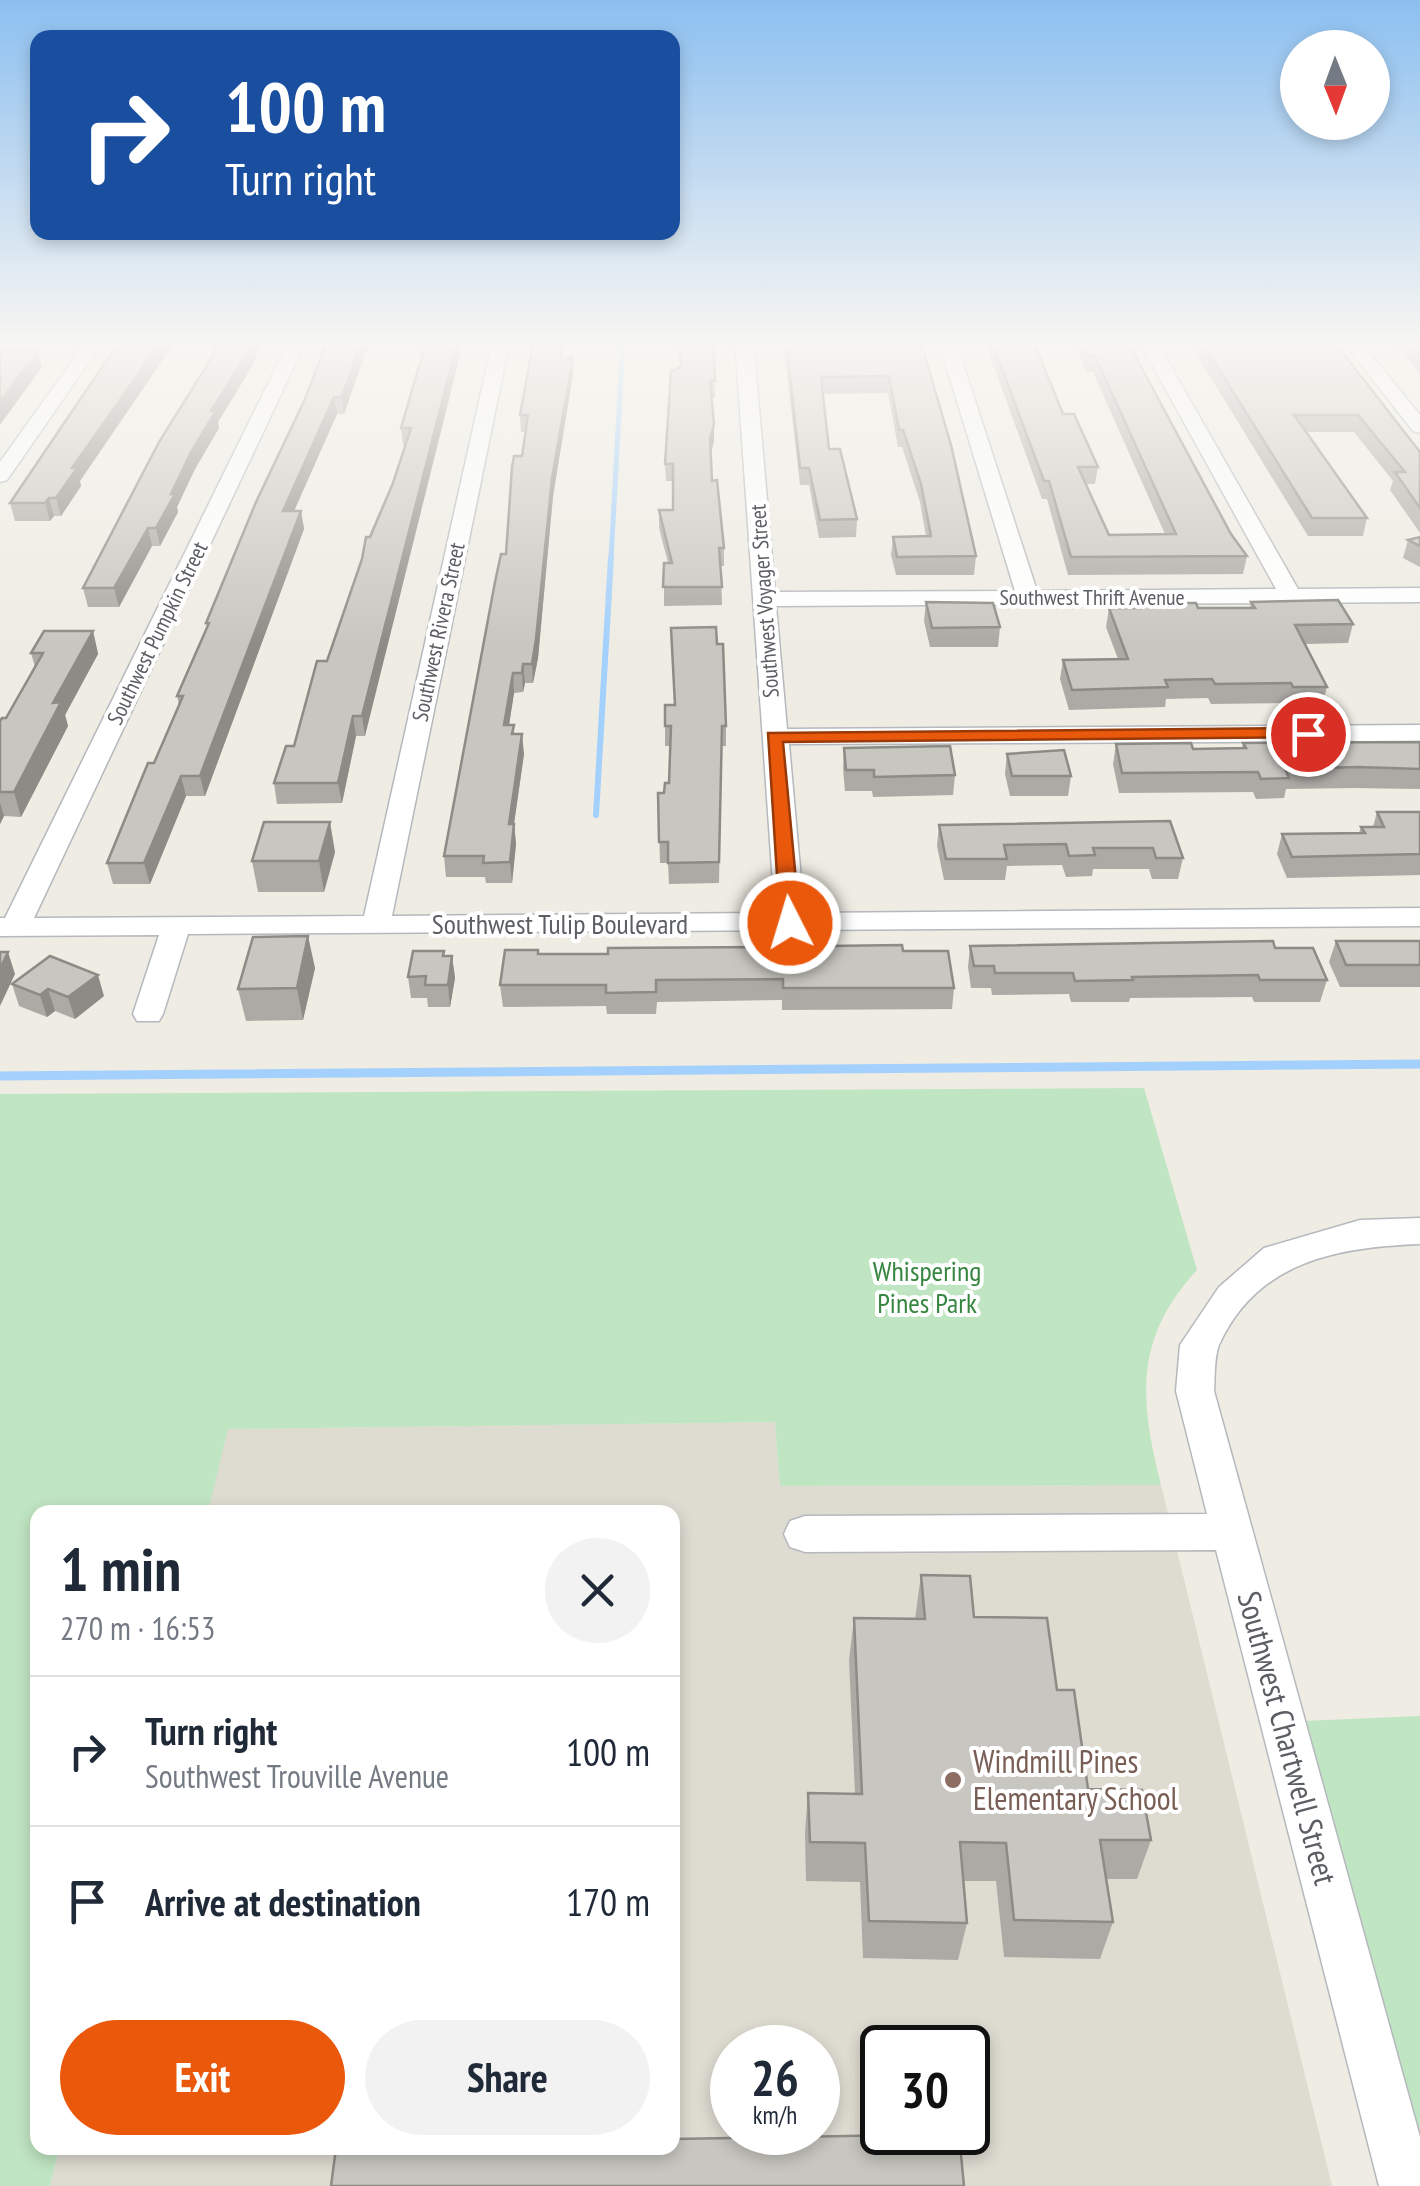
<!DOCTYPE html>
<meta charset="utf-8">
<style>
:root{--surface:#fff;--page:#f2f2f3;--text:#1f2937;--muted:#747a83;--line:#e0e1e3;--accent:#ea580c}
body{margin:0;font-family:"PT Sans Narrow",sans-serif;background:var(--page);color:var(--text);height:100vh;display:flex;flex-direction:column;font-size:38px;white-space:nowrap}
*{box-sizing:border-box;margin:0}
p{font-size:32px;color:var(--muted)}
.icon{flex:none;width:55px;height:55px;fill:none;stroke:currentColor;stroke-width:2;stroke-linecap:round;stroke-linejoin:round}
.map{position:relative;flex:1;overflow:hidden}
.panel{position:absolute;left:30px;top:1505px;width:650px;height:650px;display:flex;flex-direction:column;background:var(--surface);border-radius:20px;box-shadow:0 5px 15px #0003}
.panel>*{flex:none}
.top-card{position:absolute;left:30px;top:30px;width:650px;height:210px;border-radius:20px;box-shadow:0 5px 15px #0003;background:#1a4fa0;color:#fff;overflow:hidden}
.needle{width:65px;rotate:179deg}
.fabs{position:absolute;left:1280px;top:30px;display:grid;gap:20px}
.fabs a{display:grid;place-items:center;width:110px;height:110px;border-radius:50%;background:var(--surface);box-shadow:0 5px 15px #0003;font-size:50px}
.speed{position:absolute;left:710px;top:2025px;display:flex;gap:20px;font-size:50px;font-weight:700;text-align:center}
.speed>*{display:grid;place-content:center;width:130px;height:130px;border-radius:50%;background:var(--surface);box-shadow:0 5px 15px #0003;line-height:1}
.speed small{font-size:25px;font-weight:400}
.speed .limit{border:5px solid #111;border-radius:15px;background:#fff;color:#111}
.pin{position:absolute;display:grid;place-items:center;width:85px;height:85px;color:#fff;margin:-42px;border:5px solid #fff;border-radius:50%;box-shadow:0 2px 10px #0007}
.me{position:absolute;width:110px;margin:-55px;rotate:355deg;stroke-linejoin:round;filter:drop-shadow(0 0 8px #0008)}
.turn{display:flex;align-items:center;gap:35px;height:210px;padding:0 30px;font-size:45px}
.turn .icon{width:130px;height:130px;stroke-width:2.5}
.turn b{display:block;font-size:70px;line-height:85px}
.round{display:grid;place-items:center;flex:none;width:105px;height:105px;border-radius:52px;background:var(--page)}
.headline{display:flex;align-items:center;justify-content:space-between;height:170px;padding:0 30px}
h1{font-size:60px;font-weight:600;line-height:75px}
.cta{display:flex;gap:20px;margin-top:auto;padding:20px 30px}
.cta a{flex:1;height:115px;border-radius:60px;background:var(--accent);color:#fff;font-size:40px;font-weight:600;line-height:115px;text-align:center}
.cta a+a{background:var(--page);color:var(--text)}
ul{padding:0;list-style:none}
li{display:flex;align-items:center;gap:30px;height:150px;padding:0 30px;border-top:2px solid var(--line)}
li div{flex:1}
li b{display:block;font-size:38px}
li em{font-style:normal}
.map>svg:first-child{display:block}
</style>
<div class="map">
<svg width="1420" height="2186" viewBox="0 0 1420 2186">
<rect width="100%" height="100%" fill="#eeece3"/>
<!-- education -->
<path fill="#dedbd1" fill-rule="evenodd" d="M 775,1422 L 780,1486 L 1161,1485 L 1332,2186 L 50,2186 L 59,2148 L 672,2148 L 672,1512 L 208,1512 L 227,1429 ZM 732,2048 L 818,2048 L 818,2132 L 732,2132 ZM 882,2048 L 968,2048 L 968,2132 L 882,2132 Z"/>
<!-- green -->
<g fill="#c0e5c2">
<path d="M 1144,1088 L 1197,1270 C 1133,1339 1140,1401 1161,1485 L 780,1486 L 775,1422 L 228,1429 L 208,1512 L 38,1512 L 38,2148 L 59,2148 L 50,2186 L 0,2186 L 0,1094 Z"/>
<polygon points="1420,1716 1420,2133 1304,1721"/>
</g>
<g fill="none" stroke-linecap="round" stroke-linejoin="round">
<!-- stream-far2 -->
<polyline stroke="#a3d0fd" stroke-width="5" points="611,559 623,339"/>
<!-- stream-far1 -->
<polyline stroke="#a3d0fd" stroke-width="6" points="596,815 611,557"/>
<!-- stream -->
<polyline stroke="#a3d0fd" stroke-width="9" points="0,1076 1420,1064"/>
<!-- minor casing -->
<g stroke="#b5b8bd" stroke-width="3">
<g id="minor">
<polygon points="88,339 105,339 7,480 0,482 0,462"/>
<polygon points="290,339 307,339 34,918 364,916 493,339 510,339 392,916 775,913 735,339 753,339 775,592 1015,591 938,339 955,339 1037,591 1276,589 1138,339 1155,339 1298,589 1420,588 1420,602 776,606 787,729 1420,725 1420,741 789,744 804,913 1420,908 1420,926 188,934 163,1014 159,1021 137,1021 133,1014 159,935 0,936 0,918 5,918"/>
<polygon points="1341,339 1358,339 1420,415 1420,433 1413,431"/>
<path d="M 1420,1218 L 1420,1244 C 1338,1247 1257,1261 1219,1345 C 1214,1358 1215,1377 1214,1391 L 1420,2137 L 1420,2186 L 1379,2186 L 1216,1550 L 805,1552 L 790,1547 L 784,1534 L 790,1521 L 805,1516 L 1207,1514 L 1176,1391 L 1180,1345 L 1219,1287 L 1264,1248 L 1360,1220 Z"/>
</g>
</g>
<!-- minor -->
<use href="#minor" fill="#fff" fill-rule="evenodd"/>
</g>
<!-- wall -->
<g fill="#acaaa5">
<polygon points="220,339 264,339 251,368 218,422 219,428 195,469 177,507 178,512 160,546 152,546 119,607 88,607 83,588 211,359"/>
<polygon points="328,339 370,339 344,414 337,414 294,511 301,511 304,529 205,796 186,796 150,884 113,884 107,863 154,763 179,705 177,696 207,628 206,623 305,399"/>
<polygon points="427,339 365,736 356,736 342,803 277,804 274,783 294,746 327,661 370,537 393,483 405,445 403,445 401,428"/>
<polygon points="534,339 564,339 562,358 573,358 573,374 553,496 538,658 533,683 525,683 523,692 514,693 509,725 514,725 514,734 524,754 514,824 516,844 512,883 486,883 485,877 446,877 444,856 506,554 522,456 525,432 521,432 520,415"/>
<polygon points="679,339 713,339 715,398 711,398 714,441 711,453 712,481 724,548 724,566 721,566 722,605 664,606 664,563 668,563 659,528 659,510 673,510 673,481 666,481 665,464 680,367"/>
<polygon points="783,339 837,339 838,346 878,346 876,339 920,339 976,556 974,575 896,575 891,555 893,537 926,536 920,502 902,447 898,447 888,393 823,394 829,449 857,519 856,537 819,538 809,485 800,485"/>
<polygon points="984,339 1032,339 1063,414 1098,467 1095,484 1086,484 1109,535 1165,534 1093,372 1086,372 1074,339 1126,339 1231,534 1247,556 1243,574 1068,575 1047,499 1042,499"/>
<polygon points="1187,339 1332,339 1420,452 1420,533 1390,490 1393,481 1354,432 1306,432 1367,518 1363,536 1308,536"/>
<polygon points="1391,339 1420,339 1420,373"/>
<polygon points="80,481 81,486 61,516 54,516 50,521 15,521 10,503"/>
<polygon points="1420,537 1420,567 1403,558 1408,540"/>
<polygon points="926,602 1000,627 998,647 930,647 924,621"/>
<polygon points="1251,602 1353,624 1348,643 1305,644 1327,687 1322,706 1288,706 1286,703 1211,704 1208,698 1166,699 1165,707 1069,710 1060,679 1063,660 1118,659 1106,627 1109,608 1137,608 1138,603 1198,608 1250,608"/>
<polygon points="93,631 98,654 65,715 68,726 21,817 4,816 0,824 0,721 6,718 35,667 31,653"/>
<polygon points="717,644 726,726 726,746 722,746 719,883 669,884 668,863 660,863 658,793 664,793 669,783 670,746 665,746 665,726 674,705"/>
<polygon points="1420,742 1420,789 1353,788 1286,789 1284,798 1256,799 1253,792 1119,793 1113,764 1116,744 1193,749 1242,748 1243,743"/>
<polygon points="844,748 955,775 953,795 873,797 872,791 845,791 843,768"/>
<polygon points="1007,754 1071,776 1068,796 1010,796 1005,774"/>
<polygon points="1377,812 1420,812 1420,875 1287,878 1277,854 1282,834 1359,833 1361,827 1373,827"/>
<polygon points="1170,821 1183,858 1178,879 1152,879 1149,869 1093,869 1092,876 1066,877 1062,865 1007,866 1005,880 944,880 937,846 939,825"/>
<polygon points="335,852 324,892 258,892 252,861"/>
<polygon points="1336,941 1420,941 1420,987 1340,987 1329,962"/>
<polygon points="970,946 1275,948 1327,980 1320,1002 1254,1002 1252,997 1130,998 1129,1002 1071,1002 1069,994 992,995 991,988 971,988 968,967"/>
<polygon points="903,951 954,988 952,1009 782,1010 782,1000 657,1002 656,1014 607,1014 606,1006 503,1007 500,985 538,954"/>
<polygon points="445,956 452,956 455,978 450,1007 428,1007 427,998 411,998 408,977"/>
<polygon points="315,968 303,1020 246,1021 238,989"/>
<polygon points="12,984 104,996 75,1019 55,1011 47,1017 19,1006"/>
<polygon points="921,1575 974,1617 1057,1690 1088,1789 1151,1840 1137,1879 1106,1879 1113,1922 1100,1959 1004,1957 996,1881 963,1881 967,1923 958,1960 863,1958 860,1882 806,1881 805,1832 808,1793 855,1794 849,1660 854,1618 915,1619"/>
</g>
<!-- shaded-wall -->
<g fill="#8c8b86">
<polygon points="163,339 177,339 80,481 81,486 61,516 56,498 72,468"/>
<polygon points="254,339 264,339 251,368 218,422 219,428 195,469 177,507 178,512 160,546 156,528 211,411"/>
<polygon points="362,339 370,339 344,414 342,397"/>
<polygon points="458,339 464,339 365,736 362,716"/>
<polygon points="38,351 42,367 0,425 0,402"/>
<polygon points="573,358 573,374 553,496 538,658 533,683 532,664 552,478"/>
<polygon points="334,397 337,414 286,529 283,511"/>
<polygon points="714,424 714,441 710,456 710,439"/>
<polygon points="49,498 54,516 50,521 45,503"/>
<polygon points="301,511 304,529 205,796 200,776"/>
<polygon points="148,528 152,546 119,607 114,588"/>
<polygon points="93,631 98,654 65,715 68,726 21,817 14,792 53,703"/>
<polygon points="523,664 525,683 523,692 522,673"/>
<polygon points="513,673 514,693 506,744 504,725"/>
<polygon points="353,716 356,736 342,803 338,783"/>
<polygon points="522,734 524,754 511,844 509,824"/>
<polygon points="181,776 186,796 150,884 144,863"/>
<polygon points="0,803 4,816 0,824"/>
<polygon points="330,822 335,852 324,892 319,861"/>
<polygon points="514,824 516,844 512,883 510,862"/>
<polygon points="308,936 315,968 303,1020 297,988"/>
<polygon points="8,952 15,974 0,1006 0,969"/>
<polygon points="452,956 455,978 450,1007 448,985"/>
<polygon points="98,975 104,996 75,1019 68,997"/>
<polygon points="48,989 55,1011 47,1017 40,995"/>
</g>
<!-- building -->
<g fill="#c8c6c0" stroke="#8c8b86" stroke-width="2.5">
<polygon points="121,339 163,339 72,468 77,468 56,498 49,498 45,503 10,503"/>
<polygon points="220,339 254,339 248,352 211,411 216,411 191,452 171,494 175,494 156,528 148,528 114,588 83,588 159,442 211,359"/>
<polygon points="328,339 362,339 342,397 334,397 283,511 301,511 200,776 181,776 144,863 107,863 148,763 154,763 183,696 177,696 209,623 206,623 256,502 305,399"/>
<polygon points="427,339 458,339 362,716 353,716 338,783 274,783 286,746 294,746 317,661 327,661 362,559 366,537 370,537 393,483 411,428 401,428"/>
<polygon points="534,339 562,339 561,358 573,358 552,478 536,639 532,664 523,664 522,673 513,673 504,725 514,725 512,734 522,734 509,824 514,824 510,862 483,863 484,856 444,856 495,582 501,554 506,554 512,467 514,456 522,456 528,415 520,415"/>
<polygon points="679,339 713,339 715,381 710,381 714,424 710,439 712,481 717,480 724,548 719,548 722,587 663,587 664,563 672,563 659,510 673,510 673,464 665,464 671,371 681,367"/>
<polygon points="786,339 837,339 838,346 885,345 882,339 920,339 951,445 976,556 897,557 893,537 931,536 921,484 903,430 899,430 889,376 821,377 829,449 840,449 857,519 820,520 809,468 800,468"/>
<polygon points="991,339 1032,339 1033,340 1063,414 1074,414 1098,467 1078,467 1109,535 1176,534 1095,356 1089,356 1082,339 1126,339 1231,534 1247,556 1071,557 1049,481 1044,481"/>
<polygon points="1200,339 1332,339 1420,452 1420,508 1395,472 1405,472 1358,415 1294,415 1367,518 1312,518"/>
<polygon points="1409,339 1420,339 1420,352"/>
<polygon points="2,351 38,351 0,402 0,353"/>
<polygon points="1420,537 1420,546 1408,540"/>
<polygon points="1338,600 1353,624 1295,625 1327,687 1293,687 1291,683 1215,684 1212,679 1165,680 1168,687 1072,690 1063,660 1128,659 1109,608 1140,608 1138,603 1196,603 1198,608 1255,608 1251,602"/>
<polygon points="926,602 993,603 1000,627 932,628"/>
<polygon points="716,627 717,644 723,644 726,726 722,726 719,862 668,863 668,842 659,842 658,793 664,793 665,783 669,783 671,726 665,726 665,705 675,705 671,628"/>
<polygon points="44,631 93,631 53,703 61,702 14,792 0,792 0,721 2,718 6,718 43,653 31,653"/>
<polygon points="1420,742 1420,769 1359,767 1285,769 1289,778 1261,779 1258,772 1122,773 1116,744 1191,743 1193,749 1246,748 1243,743"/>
<polygon points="950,746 955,775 874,777 874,770 846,770 844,748"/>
<polygon points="1064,750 1071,776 1012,776 1007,754"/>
<polygon points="1377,812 1420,812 1420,854 1292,857 1282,834 1365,833 1361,827 1384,827"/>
<polygon points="1170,821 1183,858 1156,858 1153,848 1093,848 1095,855 1069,856 1066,844 1004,845 1007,859 946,859 939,825"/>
<polygon points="264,822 330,822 319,861 252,861"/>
<polygon points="308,936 297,988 238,989 253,937"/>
<polygon points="1273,941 1275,948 1313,948 1327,980 1260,980 1258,975 1132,977 1133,980 1075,981 1073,973 995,973 994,966 974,966 970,946"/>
<polygon points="1336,941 1420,941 1420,965 1346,965"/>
<polygon points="902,945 903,951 948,951 954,988 783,988 783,979 656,980 656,992 606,993 606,985 500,985 505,950 538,950 538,954 608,954 608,948 761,947 761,952 828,952 827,946"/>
<polygon points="413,951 444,951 443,956 452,956 448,985 425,985 426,976 408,977"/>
<polygon points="0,952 8,952 0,969"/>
<polygon points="50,956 98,975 68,997 48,989 40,995 12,984"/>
<polygon points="921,1575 970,1576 974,1617 1047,1618 1057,1690 1074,1690 1088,1789 1142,1790 1151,1840 1100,1840 1113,1922 1014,1920 1006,1843 960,1842 967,1923 869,1921 865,1843 810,1842 808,1793 862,1794 854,1618 925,1619"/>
<polygon points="959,2134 964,2186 331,2186 336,2148 672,2148 672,2139"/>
</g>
<!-- sky -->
<linearGradient id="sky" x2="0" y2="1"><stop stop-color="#8cbff0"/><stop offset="0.53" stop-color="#f7f6f2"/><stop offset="1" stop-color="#f7f6f2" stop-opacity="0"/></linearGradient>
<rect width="1420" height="645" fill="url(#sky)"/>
<!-- route -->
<polygon fill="#ea580c" stroke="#983908" stroke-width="2.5" points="1308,728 1314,730 1314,737 783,742 800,923 790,929 780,923 768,733"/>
<!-- markers -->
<circle fill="#8d6e63" stroke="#fff" stroke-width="4" cx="953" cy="1780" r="10"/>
<g text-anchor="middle" stroke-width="8" stroke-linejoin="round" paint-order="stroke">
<!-- far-street labels -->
<g font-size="22" fill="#5b5e63" stroke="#fff">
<text x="1092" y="605">Southwest Thrift Avenue</text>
<text transform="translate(764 601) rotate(-94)" y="8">Southwest Voyager Street</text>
<text transform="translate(438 632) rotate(-78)" y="8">Southwest Rivera Street</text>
<text transform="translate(157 633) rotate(-64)" y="8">Southwest Pumpkin Street</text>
</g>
<!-- street labels -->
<g font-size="28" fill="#5b5e63" stroke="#fff">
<text x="560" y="934">Southwest Tulip Boulevard</text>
</g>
<!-- park labels -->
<g font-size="28" fill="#378640" stroke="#fff">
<text x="927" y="1281">Whispering<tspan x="927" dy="32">Pines Park</tspan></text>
</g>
<!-- near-street labels -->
<g font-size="32" fill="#5b5e63" stroke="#fff">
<text transform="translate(1287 1738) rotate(75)" y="11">Southwest Chartwell Street</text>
</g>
<!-- near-education labels -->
<g font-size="32" fill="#785e54" stroke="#fff" text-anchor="start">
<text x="973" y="1773">Windmill Pines<tspan x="973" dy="37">Elementary School</tspan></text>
</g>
</g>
</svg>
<div class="fabs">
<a><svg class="needle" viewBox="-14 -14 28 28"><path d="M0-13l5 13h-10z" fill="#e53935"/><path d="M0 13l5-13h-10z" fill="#747a83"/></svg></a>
</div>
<div class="speed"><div>26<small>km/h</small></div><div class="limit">30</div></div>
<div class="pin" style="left:1308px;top:734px;background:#d93025"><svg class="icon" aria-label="arrive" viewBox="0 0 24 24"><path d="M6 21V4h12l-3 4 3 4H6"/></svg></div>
<svg class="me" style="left:790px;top:923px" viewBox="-20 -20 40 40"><circle r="17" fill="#ea580c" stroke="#fff" stroke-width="3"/><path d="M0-11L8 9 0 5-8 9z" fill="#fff"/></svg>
<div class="top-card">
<div class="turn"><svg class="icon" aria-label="right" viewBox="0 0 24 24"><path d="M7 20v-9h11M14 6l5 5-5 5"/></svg><div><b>100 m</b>Turn right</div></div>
</div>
<section class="panel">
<div class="headline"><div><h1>1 min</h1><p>270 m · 16:53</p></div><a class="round"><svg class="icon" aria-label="close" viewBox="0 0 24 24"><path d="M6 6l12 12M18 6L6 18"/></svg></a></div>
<ul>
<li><svg class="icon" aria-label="right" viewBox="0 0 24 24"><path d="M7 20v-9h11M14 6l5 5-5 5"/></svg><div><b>Turn right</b><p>Southwest Trouville Avenue</p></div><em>100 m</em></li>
<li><svg class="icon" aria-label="arrive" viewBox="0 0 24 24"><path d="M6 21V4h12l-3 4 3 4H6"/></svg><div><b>Arrive at destination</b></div><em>170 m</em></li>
</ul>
<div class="cta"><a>Exit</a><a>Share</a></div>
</section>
</div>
